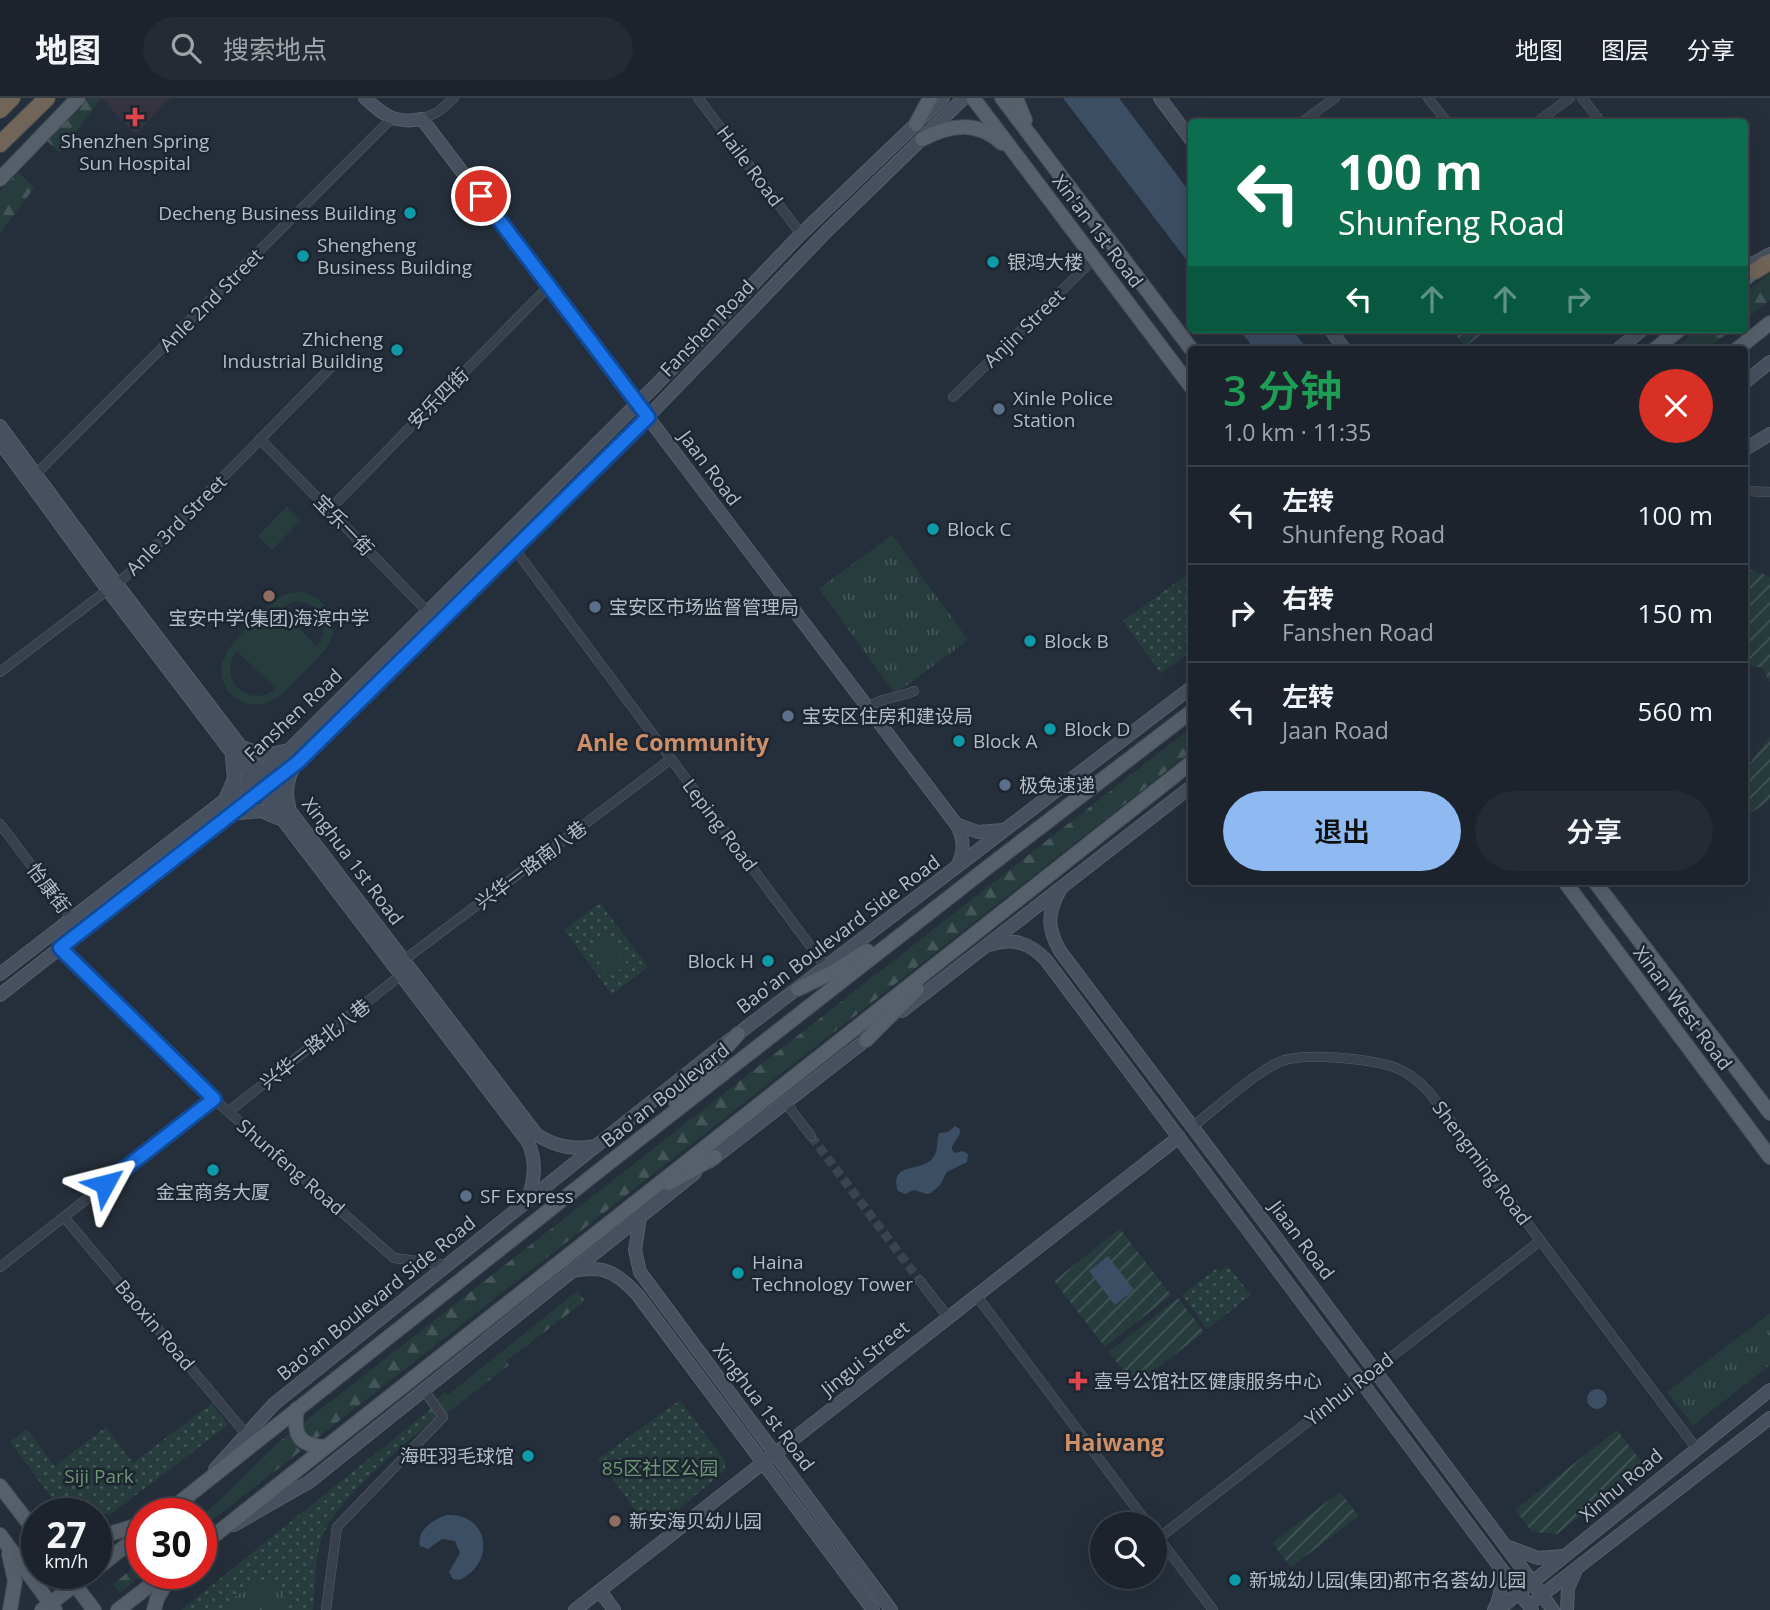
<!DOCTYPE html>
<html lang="zh">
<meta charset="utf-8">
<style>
:root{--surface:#1c232c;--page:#252b34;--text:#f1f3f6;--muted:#a0a4a9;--line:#3a4048;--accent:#8fb9f1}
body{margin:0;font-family:"Open Sans","Noto Sans SC",sans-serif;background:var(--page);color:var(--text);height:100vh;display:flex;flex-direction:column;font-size:26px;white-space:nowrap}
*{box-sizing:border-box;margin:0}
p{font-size:23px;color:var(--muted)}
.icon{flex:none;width:38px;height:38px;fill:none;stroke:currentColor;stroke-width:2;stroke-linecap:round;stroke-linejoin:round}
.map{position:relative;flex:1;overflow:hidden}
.side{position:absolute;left:1188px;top:248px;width:560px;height:539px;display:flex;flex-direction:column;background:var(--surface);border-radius:7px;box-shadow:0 7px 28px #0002,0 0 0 2px var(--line)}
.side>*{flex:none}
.banner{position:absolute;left:1188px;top:21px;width:560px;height:214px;border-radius:7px;box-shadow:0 7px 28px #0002,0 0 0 2px var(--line);background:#0b6e4f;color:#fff;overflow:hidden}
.tools{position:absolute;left:1090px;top:1414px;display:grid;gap:14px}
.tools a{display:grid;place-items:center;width:77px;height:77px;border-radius:50%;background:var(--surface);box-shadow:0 7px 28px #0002,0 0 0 2px var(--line);font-size:35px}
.speed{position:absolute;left:21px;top:1400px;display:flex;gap:14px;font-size:35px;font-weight:700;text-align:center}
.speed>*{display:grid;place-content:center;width:91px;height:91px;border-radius:50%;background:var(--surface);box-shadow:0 7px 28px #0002,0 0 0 2px var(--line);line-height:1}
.speed small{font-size:18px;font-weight:400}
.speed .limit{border:10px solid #d22;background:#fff;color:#111}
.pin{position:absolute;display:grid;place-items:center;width:60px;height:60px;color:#fff;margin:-30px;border:4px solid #fff;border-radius:50%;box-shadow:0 2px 7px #0007}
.me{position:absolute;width:77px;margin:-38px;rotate:52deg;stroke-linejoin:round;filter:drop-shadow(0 0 5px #0008)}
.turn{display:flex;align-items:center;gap:24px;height:147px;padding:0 35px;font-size:32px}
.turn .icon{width:91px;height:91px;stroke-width:2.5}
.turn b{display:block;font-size:49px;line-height:60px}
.lanes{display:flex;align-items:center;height:66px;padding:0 35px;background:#0003;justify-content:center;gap:35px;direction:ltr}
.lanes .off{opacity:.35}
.round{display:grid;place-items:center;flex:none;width:74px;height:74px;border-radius:37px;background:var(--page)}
.summary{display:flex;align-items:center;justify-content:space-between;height:119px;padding:0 35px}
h1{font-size:42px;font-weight:600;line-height:52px;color:#1e9e55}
.action{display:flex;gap:14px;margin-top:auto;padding:14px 35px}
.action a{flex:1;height:80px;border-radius:42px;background:var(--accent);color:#111;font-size:28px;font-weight:600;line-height:80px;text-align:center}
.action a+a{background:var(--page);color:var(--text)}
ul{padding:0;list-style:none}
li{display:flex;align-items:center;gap:21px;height:98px;padding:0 35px;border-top:2px solid var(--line)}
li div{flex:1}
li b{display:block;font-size:26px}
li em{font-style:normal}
header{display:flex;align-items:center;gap:42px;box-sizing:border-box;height:98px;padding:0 35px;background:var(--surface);border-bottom:2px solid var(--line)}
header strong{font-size:33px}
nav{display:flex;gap:38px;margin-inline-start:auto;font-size:24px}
.search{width:490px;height:63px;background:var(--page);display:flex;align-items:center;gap:18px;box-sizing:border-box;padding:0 24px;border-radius:38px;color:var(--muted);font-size:26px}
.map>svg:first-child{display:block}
</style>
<header>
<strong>地图</strong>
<div class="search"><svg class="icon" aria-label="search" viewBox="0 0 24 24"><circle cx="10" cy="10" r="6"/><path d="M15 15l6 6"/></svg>搜索地点</div>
<nav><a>地图</a><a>图层</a><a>分享</a></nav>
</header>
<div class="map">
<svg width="1770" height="1512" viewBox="0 0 1770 1512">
<defs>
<pattern id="grass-tufts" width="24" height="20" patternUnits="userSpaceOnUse" patternTransform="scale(1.75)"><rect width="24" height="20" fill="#273c3d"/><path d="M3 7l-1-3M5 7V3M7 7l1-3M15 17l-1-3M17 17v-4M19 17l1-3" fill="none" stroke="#445658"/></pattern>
<pattern id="forest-firs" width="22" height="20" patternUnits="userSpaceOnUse" patternTransform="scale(1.75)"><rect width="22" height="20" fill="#273c3d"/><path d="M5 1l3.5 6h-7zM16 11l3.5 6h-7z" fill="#445658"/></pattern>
<pattern id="park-dots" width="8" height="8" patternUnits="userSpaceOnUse" patternTransform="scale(1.75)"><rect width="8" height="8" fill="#273c3d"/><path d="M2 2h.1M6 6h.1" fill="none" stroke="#445658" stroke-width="1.8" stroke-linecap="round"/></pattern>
<pattern id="garden-furrows" width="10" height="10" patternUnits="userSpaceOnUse" patternTransform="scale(1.75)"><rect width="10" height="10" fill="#273c3d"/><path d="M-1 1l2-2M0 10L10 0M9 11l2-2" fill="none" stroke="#445658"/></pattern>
</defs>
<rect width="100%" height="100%" fill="#252f3b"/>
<!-- medical -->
<polygon fill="#34333f" points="101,0 171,0 135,36"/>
<!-- grass -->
<g fill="url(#grass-tufts)">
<polygon points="892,437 968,542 895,596 819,491"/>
<polygon points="1770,1215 1770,1267 1693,1327 1667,1294"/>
<path d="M 265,1482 L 279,1485 L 287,1502 L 286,1512 L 225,1512 C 234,1496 248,1488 265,1482 Z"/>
</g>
<!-- forest -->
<g fill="url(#forest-firs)">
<polygon points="88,0 101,0 60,55 47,43"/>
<polygon points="19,74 34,90 0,136 0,93"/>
<polygon points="1770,175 1770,202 1745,222 1745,195"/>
<polygon points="1699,231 1733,231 1706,252 1672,252"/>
<polygon points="1192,629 1192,653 201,1431 201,1417 218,1404 280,1343"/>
<polygon points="577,1193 585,1203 506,1263 509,1267 446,1316 436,1302 445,1294 448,1297"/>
<polygon points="142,1463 142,1475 145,1475 120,1495 113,1486"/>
</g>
<!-- park -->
<g fill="url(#park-dots)">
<polygon points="1192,473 1192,553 1161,575 1123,523"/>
<polygon points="600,805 648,869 612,897 564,832"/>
<polygon points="1227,1167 1251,1197 1207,1231 1182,1197 1217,1170 1220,1173"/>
<polygon points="680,1302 725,1363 725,1372 652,1434 598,1361"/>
<polygon points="212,1305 228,1327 111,1416 61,1412 10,1344 27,1331 55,1368 106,1329 133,1365"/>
<path d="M 432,1310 L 439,1318 C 406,1344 344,1395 325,1432 C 314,1455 316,1487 313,1512 L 286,1512 L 287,1502 L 279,1486 C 257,1480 236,1492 225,1512 L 181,1512 Z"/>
</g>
<!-- garden -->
<g fill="url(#garden-furrows)">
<polygon points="1451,231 1488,231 1465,249"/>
<polygon points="1745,469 1770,479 1770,584 1762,570 1746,567 1745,577"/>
<polygon points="1770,638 1770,702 1745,719 1745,672"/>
<polygon points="1120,1131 1171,1197 1105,1249 1054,1183"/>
<polygon points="1178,1200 1204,1234 1135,1287 1109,1254"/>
<polygon points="1617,1332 1644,1367 1557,1436 1532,1434 1515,1412"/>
<polygon points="1340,1394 1359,1418 1291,1469 1272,1445"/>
</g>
<!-- pitch -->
<g fill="#273c3d" fill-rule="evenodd">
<polygon points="287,408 301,422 272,452 258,438"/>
<path d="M 301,494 C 325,499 342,523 328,547 C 322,557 311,566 303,575 C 288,590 274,610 250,606 C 242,605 233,600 228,593 C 222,584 219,572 223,562 C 227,548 267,506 280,499 C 287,495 294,494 301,494 ZM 294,503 C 320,502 332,528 317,548 L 279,511 ZM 237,553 L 275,590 L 275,591 C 248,612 216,580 237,553 Z"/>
<polygon points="605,837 627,866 610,879 588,849"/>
</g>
<!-- water -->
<g fill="#3b4e63">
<polygon points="1063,0 1119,0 1192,97 1192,169"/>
<polygon points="1239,231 1292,231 1308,252 1255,252"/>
<path d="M 955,1028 L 960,1031 C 961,1041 951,1044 952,1052 L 956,1055 L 963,1053 L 968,1056 L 967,1064 L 947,1074 L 940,1087 L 931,1095 L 927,1096 L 914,1092 L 905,1096 L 898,1093 C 889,1064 919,1074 931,1062 C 939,1054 936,1044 939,1035 L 948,1034 Z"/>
<polygon points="1108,1158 1134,1192 1115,1207 1089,1173"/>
<circle cx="1597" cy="1301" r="10"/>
<path d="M 447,1417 C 490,1415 496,1466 459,1482 L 453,1481 L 449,1474 L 460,1455 L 455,1443 L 442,1441 L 428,1451 L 420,1448 C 416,1432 434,1421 447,1417 Z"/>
</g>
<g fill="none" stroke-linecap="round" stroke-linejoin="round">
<!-- street-tunnel -->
<polyline stroke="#3a4450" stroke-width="9" stroke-dasharray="9 4.5" stroke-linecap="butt" points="811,1038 920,1183"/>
<!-- street casing -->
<g stroke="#565f69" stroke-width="10">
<g id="street">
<polyline points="698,0 801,136"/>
<polyline points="1428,0 1447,24"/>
<polyline points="1582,0 1601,24"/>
<polyline points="422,21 438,14 454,0"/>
<polyline points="1302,24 1335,0"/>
<polyline points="1537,24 1570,0"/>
<polyline points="953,299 1094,161"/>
<polyline points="260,341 427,513"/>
<polyline points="32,380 392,20"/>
<polyline points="1745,393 1770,394"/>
<polyline points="329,412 549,188"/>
<polyline points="514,450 826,869"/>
<polyline points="0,574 126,478 337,263"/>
<path d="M 868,610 C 881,599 899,600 914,593"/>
<polyline points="0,726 72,821"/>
<polyline points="59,850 214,1001 394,1160 448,1167"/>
<polyline points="786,1005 811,1038"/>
<polyline points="228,1014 401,877 404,862 671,661"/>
<path d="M 1192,1029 C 1218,1009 1248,980 1277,965 C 1301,953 1369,961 1394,969 C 1408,974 1419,983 1429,994 L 1696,1350"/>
<polyline points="64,1119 246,1336"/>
<polyline points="0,1169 214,1001"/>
<polyline points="920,1183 948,1219"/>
<polyline points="976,1197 1148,1426"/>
<polyline points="1155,1435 1213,1512"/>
<polyline points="1159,1440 1540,1143"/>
<polyline points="326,1512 337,1429 443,1319 424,1292"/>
</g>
</g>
<!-- secondary casing -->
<g stroke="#565f69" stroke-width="14">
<g id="secondary">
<path d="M 365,0 C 384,18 395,26 422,21 L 956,726 C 964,739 965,754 957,768"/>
<polyline points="1160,0 1192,43"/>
<polyline points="1745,170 1770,156"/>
<polyline points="1330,231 1345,252"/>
<polyline points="1617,252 1643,231"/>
<polyline points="1745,284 1770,264"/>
<path d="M 0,328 L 116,485 L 537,1037 C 557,1049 573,1052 596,1048"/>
<path d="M 0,344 L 108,492 L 528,1044 C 537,1064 535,1082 527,1102"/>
<polyline points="1745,351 1770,336"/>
<polyline points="244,650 266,657 284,653"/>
<polyline points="226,699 234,681 232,660"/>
<path d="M 289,708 C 285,694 287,682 294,669"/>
<polyline points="239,715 261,713 278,720"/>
<polyline points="956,726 978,734 1003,732"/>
<path d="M 1060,792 C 1047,815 1047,830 1060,853 L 1274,1137 L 1553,1512"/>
<path d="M 990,847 C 1013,839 1030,845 1046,862 L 1532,1512"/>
<polyline points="0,876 288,653 655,288 801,136 943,0"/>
<polyline points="0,897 298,664 635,332 827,133 964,0"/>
<polyline points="902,913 1192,688"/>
<polyline points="709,1064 871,938"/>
<polyline points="640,1119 635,1152 640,1174 891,1512"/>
<path d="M 573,1173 C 604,1167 616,1174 637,1196 L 873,1512"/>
<polyline points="215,1371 274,1306 596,1048 718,951 1192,589"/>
<polyline points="234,1427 309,1384 695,1075"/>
<polyline points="1506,1448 1538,1460 1563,1458"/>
<polyline points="600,1493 614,1512"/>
<polyline points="1537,1501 1770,1320"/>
<polyline points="575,1512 1179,1039"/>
<path d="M 1494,1512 C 1501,1498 1504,1485 1499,1470"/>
<polyline points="1498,1512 1770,1292"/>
<polyline points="1567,1512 1568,1490 1576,1472"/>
</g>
</g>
<!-- primary casing -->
<g stroke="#414a54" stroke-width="16">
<g id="primary">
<polyline points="973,0 1192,290"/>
<polyline points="1002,0 1192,252"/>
<polyline points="1016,0 1025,22"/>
<polyline points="916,26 930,0"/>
<path d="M 922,41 C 950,27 976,22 1002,45"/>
<polyline points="0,81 78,0"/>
<polyline points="1745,181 1764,165"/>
<polyline points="1654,252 1680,231"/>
<polyline points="1736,252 1770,225"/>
<polyline points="1565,784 1770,1059"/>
<polyline points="1595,784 1770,1015"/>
<polyline points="798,891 837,872 867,853"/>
<polyline points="866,942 917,891"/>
<polyline points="675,1003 697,982 738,936"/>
<polyline points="669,1085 715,1059"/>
<path d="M 297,1311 C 293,1336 298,1347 324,1349"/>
<polyline points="0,1388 37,1436"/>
<polyline points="165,1416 610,1064 988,769 1192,613"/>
<polyline points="0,1437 55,1512"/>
<polyline points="96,1440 142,1426"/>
<polyline points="201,1448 1192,664"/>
<polyline points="9,1456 15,1483 10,1512"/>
<polyline points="96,1471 142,1435"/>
<polyline points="66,1475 94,1512"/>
<polyline points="42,1512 90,1475"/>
<polyline points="118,1512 166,1475"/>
<polyline points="154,1512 157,1501 171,1476"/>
</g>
</g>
<!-- highway casing -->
<g stroke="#434c56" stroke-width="18">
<g id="highway">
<polyline points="0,12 12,0"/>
<polyline points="0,46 47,0"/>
<polyline points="1755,173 1770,164"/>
</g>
</g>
<!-- street -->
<use href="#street" stroke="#38414b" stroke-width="9"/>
<!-- secondary -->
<use href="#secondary" stroke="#47505e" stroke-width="12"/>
<!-- primary -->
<use href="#primary" stroke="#56606b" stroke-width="14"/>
<!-- highway -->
<use href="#highway" stroke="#706556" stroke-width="16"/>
</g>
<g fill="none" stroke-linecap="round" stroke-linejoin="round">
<!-- route casing -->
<g stroke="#114b97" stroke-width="18">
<polyline id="route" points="105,1086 214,1001 60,850 298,664 648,319 481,98"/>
</g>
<!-- route -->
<use href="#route" stroke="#1a73e8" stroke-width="12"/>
</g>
<!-- markers -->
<g fill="#e0444e" stroke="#1d2630" stroke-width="2.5">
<path d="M131.5 8.5h7v7h7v7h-7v7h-7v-7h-7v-7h7z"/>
<path d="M1074.5 1272.5h7v7h7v7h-7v7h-7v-7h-7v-7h7z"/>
</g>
<g fill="#0f9aa8" stroke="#1d2630" stroke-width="2.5">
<circle cx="410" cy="115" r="7"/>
<circle cx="303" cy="158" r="7"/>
<circle cx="993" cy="164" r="7"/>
<circle cx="397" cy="252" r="7"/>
<circle cx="933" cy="431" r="7"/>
<circle cx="1030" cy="543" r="7"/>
<circle cx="1050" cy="631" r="7"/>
<circle cx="959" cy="643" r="7"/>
<circle cx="768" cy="863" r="7"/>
<circle cx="213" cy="1072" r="7"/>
<circle cx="738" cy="1175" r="7"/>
<circle cx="528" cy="1358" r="7"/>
<circle cx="1235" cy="1482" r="7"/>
</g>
<g fill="#5c6f8a" stroke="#1d2630" stroke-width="2.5">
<circle cx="999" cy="311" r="7"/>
<circle cx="595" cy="509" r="7"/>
<circle cx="788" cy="618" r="7"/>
<circle cx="1005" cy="687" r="7"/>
<circle cx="466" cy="1098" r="7"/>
</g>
<g fill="#8d6e63" stroke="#1d2630" stroke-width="2.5">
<circle cx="269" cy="498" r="7"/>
<circle cx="615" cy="1423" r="7"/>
</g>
<g text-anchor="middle" stroke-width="5" stroke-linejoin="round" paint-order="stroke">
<!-- poi labels -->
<g font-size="19" fill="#b4bcc6" stroke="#1d2630" text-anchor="start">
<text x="135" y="50" text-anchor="middle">Shenzhen Spring<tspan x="135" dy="22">Sun Hospital</tspan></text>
<text x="396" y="122" text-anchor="end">Decheng Business Building</text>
<text x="317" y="154">Shengheng<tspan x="317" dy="22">Business Building</tspan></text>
<text x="1007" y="171">银鸿大楼</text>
<text x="383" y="248" text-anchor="end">Zhicheng<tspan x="383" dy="22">Industrial Building</tspan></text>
<text x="1013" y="307">Xinle Police<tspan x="1013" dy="22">Station</tspan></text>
<text x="947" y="438">Block C</text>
<text x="609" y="516">宝安区市场监督管理局</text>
<text x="269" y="527" text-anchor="middle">宝安中学(集团)海滨中学</text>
<text x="1044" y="550">Block B</text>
<text x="802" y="625">宝安区住房和建设局</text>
<text x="1064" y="638">Block D</text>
<text x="973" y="650">Block A</text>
<text x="1019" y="694">极兔速递</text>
<text x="754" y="870" text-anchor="end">Block H</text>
<text x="213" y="1101" text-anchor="middle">金宝商务大厦</text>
<text x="480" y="1105">SF Express</text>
<text x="752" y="1171">Haina<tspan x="752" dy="22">Technology Tower</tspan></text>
<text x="1094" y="1290">壹号公馆社区健康服务中心</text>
<text x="514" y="1365" text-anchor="end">海旺羽毛球馆</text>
<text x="629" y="1430">新安海贝幼儿园</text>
<text x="1249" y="1489">新城幼儿园(集团)都市名荟幼儿园</text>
</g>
<!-- street labels -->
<g font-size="19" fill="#b4bcc6" stroke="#1d2630">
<text transform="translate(750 68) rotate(53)" y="7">Haile Road</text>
<text transform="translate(1098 133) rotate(53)" y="7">Xin'an 1st Road</text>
<text transform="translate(211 202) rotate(-45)" y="7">Anle 2nd Street</text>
<text transform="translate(707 230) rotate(-46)" y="7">Fanshen Road</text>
<text transform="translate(1024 230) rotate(-44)" y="7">Anjin Street</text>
<text transform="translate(438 300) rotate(-45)" y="7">安乐四街</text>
<text transform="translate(710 370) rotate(53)" y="7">Jaan Road</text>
<text transform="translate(176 427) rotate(-45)" y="7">Anle 3rd Street</text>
<text transform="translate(344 427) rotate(46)" y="7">宝乐一街</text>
<text transform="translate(293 617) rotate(-43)" y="7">Fanshen Road</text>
<text transform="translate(720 727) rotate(53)" y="7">Leping Road</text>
<text transform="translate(353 763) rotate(53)" y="7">Xinghua 1st Road</text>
<text transform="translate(531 767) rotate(-37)" y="7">兴华一路南八巷</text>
<text transform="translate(49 790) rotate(53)" y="7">怡康街</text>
<text transform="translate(838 836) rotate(-37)" y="7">Bao'an Boulevard Side Road</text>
<text transform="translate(1683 910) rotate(53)" y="7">Xinan West Road</text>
<text transform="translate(315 946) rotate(-38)" y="7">兴华一路北八巷</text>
<text transform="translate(665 997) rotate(-38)" y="7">Bao'an Boulevard</text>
<text transform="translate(1482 1065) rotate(53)" y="7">Shengming Road</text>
<text transform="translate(291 1069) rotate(41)" y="7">Shunfeng Road</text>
<text transform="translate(1302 1142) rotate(53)" y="7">Jiaan Road</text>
<text transform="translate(376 1200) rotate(-39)" y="7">Bao'an Boulevard Side Road</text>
<text transform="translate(155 1227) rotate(50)" y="7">Baoxin Road</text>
<text transform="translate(865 1260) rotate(-39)" y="7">Jingui Street</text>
<text transform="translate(1349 1291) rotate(-38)" y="7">Yinhui Road</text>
<text transform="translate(764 1309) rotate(53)" y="7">Xinghua 1st Road</text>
<text transform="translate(1621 1387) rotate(-40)" y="7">Xinhu Road</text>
</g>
<!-- park labels -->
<g font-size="19" fill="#6c9674" stroke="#1d2630">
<text x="660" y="1377">85区社区公园</text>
<text x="99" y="1385">Siji Park</text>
</g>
<!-- quarter labels -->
<g font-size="23" font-weight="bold" fill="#cd8f68" stroke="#1d2630">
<text x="673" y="653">Anle Community</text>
<text x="1114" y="1353">Haiwang</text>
</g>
</g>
</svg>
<div class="tools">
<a><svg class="icon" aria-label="search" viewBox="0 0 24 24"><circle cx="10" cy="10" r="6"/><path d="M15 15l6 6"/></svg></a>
</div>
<div class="speed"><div>27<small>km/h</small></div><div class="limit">30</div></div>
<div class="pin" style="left:481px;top:98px;background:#d93025"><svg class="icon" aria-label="arrive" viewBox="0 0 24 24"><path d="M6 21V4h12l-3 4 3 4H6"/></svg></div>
<svg class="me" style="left:105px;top:1086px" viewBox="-20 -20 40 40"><path d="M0-17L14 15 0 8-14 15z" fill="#1a73e8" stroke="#fff" stroke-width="4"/></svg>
<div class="banner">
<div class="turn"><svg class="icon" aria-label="left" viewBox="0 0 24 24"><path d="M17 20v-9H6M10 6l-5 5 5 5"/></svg><div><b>100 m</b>Shunfeng Road</div></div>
<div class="lanes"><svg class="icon" aria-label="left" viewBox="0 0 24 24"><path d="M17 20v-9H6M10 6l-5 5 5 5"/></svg><svg class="icon off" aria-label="ahead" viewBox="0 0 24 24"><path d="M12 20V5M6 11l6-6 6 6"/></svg><svg class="icon off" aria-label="ahead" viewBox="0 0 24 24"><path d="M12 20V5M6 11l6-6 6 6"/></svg><svg class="icon off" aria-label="right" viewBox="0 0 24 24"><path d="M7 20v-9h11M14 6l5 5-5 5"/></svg></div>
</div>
<section class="side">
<div class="summary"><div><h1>3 分钟</h1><p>1.0 km · 11:35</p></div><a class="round" style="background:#d93025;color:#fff"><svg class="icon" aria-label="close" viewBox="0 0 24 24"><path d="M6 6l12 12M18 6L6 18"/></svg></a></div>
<ul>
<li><svg class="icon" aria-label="left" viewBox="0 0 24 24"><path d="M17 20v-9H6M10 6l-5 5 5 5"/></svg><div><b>左转</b><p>Shunfeng Road</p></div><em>100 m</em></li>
<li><svg class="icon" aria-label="right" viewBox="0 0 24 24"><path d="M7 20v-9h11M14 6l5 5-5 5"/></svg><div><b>右转</b><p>Fanshen Road</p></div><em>150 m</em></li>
<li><svg class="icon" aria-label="left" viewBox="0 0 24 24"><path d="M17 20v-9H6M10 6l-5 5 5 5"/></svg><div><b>左转</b><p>Jaan Road</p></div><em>560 m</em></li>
</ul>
<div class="action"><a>退出</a><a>分享</a></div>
</section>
</div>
